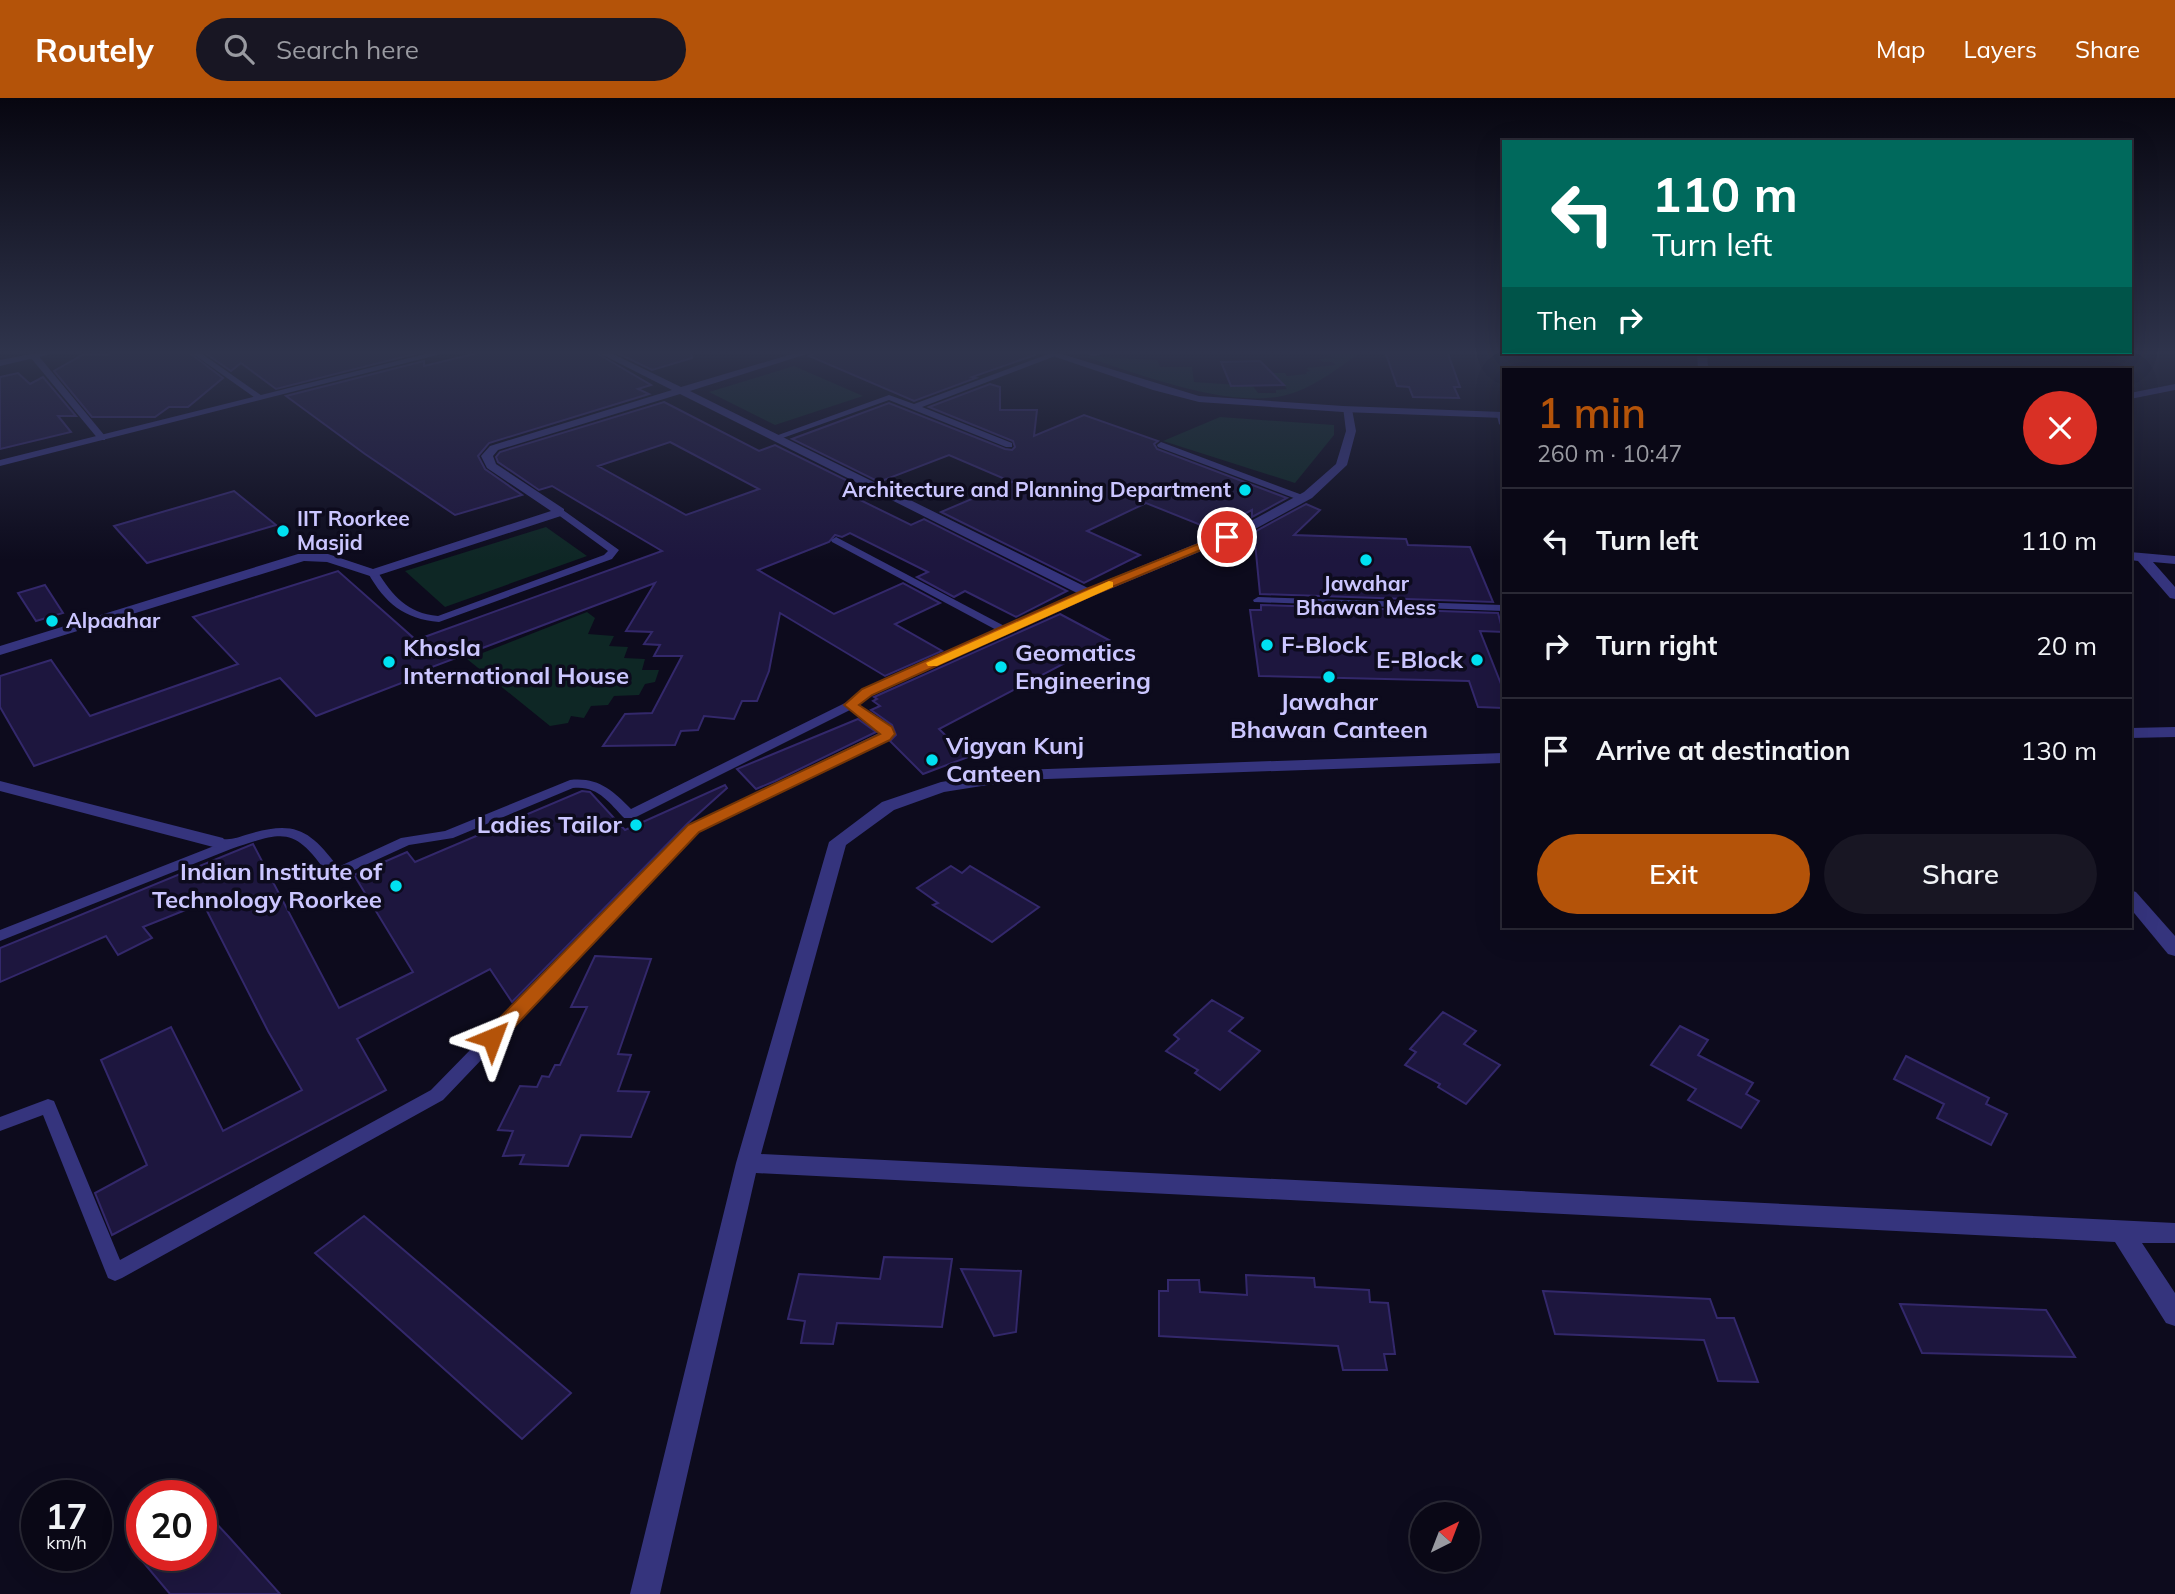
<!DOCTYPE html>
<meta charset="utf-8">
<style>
:root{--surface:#0a0816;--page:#181623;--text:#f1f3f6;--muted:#999aa1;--line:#2a2935;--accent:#b45309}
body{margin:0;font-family:Mulish,sans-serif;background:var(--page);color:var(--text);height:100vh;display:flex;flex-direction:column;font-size:26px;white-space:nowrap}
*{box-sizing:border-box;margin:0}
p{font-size:23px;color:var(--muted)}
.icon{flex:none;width:38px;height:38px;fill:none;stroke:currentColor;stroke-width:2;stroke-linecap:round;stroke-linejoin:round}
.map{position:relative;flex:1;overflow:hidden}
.panel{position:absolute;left:1502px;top:270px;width:630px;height:560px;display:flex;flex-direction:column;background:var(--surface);border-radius:0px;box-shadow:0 7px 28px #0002,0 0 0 2px var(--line)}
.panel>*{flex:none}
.hud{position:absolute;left:1502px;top:42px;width:630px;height:214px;border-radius:0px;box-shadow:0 7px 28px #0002,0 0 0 2px var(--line);background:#00695c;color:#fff;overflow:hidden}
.needle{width:46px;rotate:42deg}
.fabs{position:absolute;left:1410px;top:1404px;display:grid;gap:14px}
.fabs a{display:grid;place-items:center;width:70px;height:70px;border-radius:50%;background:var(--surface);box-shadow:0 7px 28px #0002,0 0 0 2px var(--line);font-size:35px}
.speed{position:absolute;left:21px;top:1382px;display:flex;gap:14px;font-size:35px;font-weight:700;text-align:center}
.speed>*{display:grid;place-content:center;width:91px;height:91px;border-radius:50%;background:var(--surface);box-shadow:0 7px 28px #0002,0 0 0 2px var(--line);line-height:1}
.speed small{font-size:18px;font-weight:400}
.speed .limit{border:10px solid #d22;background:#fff;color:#111}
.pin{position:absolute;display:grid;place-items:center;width:60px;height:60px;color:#fff;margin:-30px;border:4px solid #fff;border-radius:50%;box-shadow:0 2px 7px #0007}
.me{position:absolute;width:77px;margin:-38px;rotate:44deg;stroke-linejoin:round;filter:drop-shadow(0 0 5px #0008)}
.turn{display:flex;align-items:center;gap:24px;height:147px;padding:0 35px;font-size:32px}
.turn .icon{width:91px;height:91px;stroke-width:2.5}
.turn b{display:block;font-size:49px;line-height:60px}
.then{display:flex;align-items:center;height:66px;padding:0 35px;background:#0003;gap:14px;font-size:26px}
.round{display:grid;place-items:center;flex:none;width:74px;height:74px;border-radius:37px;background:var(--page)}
.head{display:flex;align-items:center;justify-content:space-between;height:119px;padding:0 35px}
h1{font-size:42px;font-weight:600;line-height:52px;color:var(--accent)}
.action{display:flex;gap:14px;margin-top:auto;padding:14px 35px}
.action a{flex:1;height:80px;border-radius:42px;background:var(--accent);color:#fff;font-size:28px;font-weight:600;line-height:80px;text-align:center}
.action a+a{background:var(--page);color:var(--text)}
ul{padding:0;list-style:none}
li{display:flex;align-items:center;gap:21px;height:105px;padding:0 35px;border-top:2px solid var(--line)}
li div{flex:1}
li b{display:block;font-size:26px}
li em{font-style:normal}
header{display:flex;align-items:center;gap:42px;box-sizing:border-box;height:98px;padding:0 35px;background:var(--accent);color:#fff}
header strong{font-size:33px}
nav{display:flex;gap:38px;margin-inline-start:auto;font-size:24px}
.search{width:490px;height:63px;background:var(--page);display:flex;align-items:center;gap:18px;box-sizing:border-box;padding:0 24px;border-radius:38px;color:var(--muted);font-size:26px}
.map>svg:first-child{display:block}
</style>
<header>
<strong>Routely</strong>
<div class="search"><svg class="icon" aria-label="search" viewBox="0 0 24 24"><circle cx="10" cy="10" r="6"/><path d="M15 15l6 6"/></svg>Search here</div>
<nav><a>Map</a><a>Layers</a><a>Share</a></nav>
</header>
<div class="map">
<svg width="2175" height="1496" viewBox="0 0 2175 1496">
<rect width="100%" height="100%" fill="#0d0b1d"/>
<!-- green -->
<g fill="#0e2725">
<path d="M 1307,253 L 1357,253 L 1360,255 C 1340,268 1319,286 1296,294 C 1238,316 1140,276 1083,258 L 1157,262 L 1160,269 L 1192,269 L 1194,284 L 1253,288 L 1258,295 L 1276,295 L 1276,292 L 1287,291 L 1280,283 L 1258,275 L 1285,275 L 1287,278 L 1307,276 L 1306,274 L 1310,273 L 1306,270 L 1336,267 L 1332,264 L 1323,264 L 1319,261 L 1332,260 L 1326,254 L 1310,255 Z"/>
<polygon points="794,268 863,298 775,327 709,294"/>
<polygon points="1220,319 1334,327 1334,337 1295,385 1163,343"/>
<polygon points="546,429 587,458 445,509 405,473"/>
<polygon points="587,514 595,520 588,536 614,538 609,548 628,549 624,560 645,561 642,572 659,572 655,584 645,586 639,597 614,598 608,607 591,608 584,620 571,618 568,625 550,628 467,561"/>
</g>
<!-- building -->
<g fill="#1d163e" stroke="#33286b" stroke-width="2" fill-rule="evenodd">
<polygon points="114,253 187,253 223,280 188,309 169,309 155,319 92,319 54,273 84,256 108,257"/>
<polygon points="202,253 423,253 423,254 276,291 241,265 231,273"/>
<polygon points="486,253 593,253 651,287 638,291 649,296 489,345 478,358 485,371 522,397 455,417 365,356 286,298 424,263 424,268"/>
<polygon points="613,253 691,253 692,260 652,272"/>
<polygon points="819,253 1034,253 1035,257 972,279 976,280 914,303 809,258"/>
<polygon points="1385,253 1447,253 1460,289 1454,289 1459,300 1413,299 1409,289 1397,288"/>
<polygon points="1260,263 1284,287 1231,288 1221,264"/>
<polygon points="18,275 30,286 43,279 76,318 58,318 71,334 0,351 0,279"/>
<polygon points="990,286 1000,289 1000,312 1037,312 1034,338 1084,317 1158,343 1154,346 1157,351 1287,400 1252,419 1252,412 1213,432 1146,405 1087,433 1140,457 1084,485 941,414 1012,384 949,357 879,384 792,341 889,305 1005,351 1012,352 1015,349 1013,343 929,309"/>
<path d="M 664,304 L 759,353 L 775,347 L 862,390 L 848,396 L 911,427 L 924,421 L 1067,493 L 1016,519 L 965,493 L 954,499 L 917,479 L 928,474 L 850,435 L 842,439 L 835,437 L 829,444 L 758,472 L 834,516 L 903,485 L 940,505 L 895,526 L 942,553 L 885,578 L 780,515 L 769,573 L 757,603 L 742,603 L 734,621 L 704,618 L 698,632 L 681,633 L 675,647 L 603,648 L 625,616 L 652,615 L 682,558 L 654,558 L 660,547 L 644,546 L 652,534 L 626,533 L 655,485 L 408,578 L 412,581 L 316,618 L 280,580 L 34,668 L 0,609 L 0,578 L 51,562 L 90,618 L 238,566 L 193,519 L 338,473 L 416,542 L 662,453 L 552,388 L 539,392 L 498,364 L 496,359 L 500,354 ZM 670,344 L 759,391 L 686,417 L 598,368 Z"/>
<polygon points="234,393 276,427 147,465 114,428"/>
<polygon points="1306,406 1320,412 1294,437 1406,441 1408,447 1470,449 1493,504 1260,496 1254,434"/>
<polygon points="45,487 63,515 36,523 18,495"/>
<polygon points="1261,507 1498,515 1503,534 1480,533 1503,591 1503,610 1478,609 1469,583 1259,578 1250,512 1261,512"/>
<polygon points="1060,516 1109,542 939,631 968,659 923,676 890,643 896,637 892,627 871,612 880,608 873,603 877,601 874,599"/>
<polygon points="858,621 876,634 775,683 756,691 737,671"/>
<polygon points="725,687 727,690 687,726 512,904 490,871 357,941 386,992 112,1137 95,1095 147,1067 101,962 171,929 223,1033 302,992 268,933 203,805 143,829 152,840 118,857 106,838 0,884 0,850 253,746 339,910 413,874 354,777 407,754 415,764 582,693 590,694 625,732"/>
<polygon points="951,768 962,775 970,768 1039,809 992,844 933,807 938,805 917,790"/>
<polygon points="595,858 651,861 618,956 631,957 618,993 649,994 631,1039 581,1037 568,1068 520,1066 524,1057 503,1058 513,1033 498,1032 520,988 537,989 542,978 549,979 555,967 560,967 587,909 571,909"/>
<polygon points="1212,902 1243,920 1229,933 1260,953 1220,992 1195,975 1198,972 1166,953 1179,941 1174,937"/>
<polygon points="1443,914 1476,933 1464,946 1500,967 1466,1006 1438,989 1440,986 1405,967 1416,954 1410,951"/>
<polygon points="1680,928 1708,942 1698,957 1753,985 1746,996 1759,1003 1741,1030 1688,1002 1696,991 1651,967"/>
<polygon points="1906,958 1989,1000 1986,1006 2007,1016 1991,1047 1937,1020 1944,1006 1894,981"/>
<polygon points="364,1118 571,1295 522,1341 315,1155"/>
<polygon points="884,1159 952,1161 942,1229 837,1225 833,1246 801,1245 805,1223 788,1221 799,1176 880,1181"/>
<polygon points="961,1171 1021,1173 1016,1234 994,1238"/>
<polygon points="1246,1177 1314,1180 1315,1189 1369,1192 1370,1204 1388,1205 1395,1256 1384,1256 1387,1272 1343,1272 1338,1248 1159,1238 1159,1193 1168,1193 1168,1182 1199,1182 1200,1194 1247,1197"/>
<polygon points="1543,1193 1710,1201 1717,1220 1734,1220 1758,1284 1718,1283 1704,1242 1555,1236"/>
<polygon points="1900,1206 2046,1212 2075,1259 1922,1255"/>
<polygon points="201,1409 228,1438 280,1496 170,1496 138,1458 201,1458"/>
</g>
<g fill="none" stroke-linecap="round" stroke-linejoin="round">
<!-- service -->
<g fill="#35347d" fill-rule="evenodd">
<polygon points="189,253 198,253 265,300 258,302"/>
<polygon points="1074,253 1119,253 1094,258"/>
<polygon points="1051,255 1058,257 922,309 1012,345 1012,349 1006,349 889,302 777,342 770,340 889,297 914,306"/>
<polygon points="31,256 37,256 105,338 105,342 99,342 31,260"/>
<polygon points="1496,314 1503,316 1503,329 1499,326"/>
<polygon points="1161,344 1305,398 1307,400 1299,402 1158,349 1157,347"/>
<path d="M 557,412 L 563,412 L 619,452 L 612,461 L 439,524 C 404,521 385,505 368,475 L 369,473 L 377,473 C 393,498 407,515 438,518 L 604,457 L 608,453 L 557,416 Z"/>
<polygon points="836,439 1010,531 1012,533 1006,536 1002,535 832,444 831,442"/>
<polygon points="1258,499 1503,507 1503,513 1254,504 1253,502"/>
<path d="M 867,590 L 873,594 L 859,607 L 891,629 L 894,636 L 892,639 L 699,734 L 443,1002 L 122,1180 L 115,1183 L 108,1180 L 43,1017 L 0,1033 L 0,1019 L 48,1001 L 54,1003 L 120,1162 L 431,992 L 689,728 L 881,634 L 850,612 L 634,720 L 624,720 C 609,704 597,687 573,690 L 453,740 L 409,747 L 335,781 L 330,779 C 294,729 287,732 231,751 L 0,843 L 0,832 L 214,748 L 210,744 L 217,740 C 231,743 235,740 249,736 C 295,722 310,732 338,769 L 401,740 L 445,733 L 570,682 C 598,679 612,692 631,711 L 847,604 Z"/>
</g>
<!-- minor -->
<g fill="#35347d" fill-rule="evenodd">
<polygon points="46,253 64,253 0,268 0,262"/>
<polygon points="437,253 453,253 0,368 0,362"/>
<polygon points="595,253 607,253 681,289 802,253 816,253 690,293 1088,490 1249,424 1304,394 1336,366 1346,333 1343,309 1352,311 1356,333 1347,367 1312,400 1257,430 1093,498 867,599 862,597 859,594 862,591 1077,495 680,296 498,352 493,358 496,366 564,411 564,417 373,479 327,464 304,463 0,557 0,548 298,456 328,456 373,471 551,413 487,370 481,358 490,348 672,292"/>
<polygon points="1697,254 1707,254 1708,271 1698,271"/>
<polygon points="2130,454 2175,458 2175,466 2153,464 2175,489 2175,501 2170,500 2138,463 2130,462"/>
<polygon points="2175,629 2175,639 2130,640 2130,630"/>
<polygon points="1503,655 1503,665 1019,682 944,694 894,712 846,747 761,1056 2175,1125 2175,1145 2142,1145 2175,1195 2175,1228 2166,1225 2115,1144 756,1075 660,1496 630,1496 736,1065 829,744 882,704 941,684 1019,672"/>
<polygon points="0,683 223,740 226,744 217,750 0,693"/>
<polygon points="2130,792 2136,794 2175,838 2175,858 2168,856 2130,810"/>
</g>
<!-- tertiary -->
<g fill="#35347d" fill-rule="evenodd">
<polygon points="1038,253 1052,253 1199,298 1343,308 1503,314 1503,320 1343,314 1199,304 1153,292"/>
<polygon points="2175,286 2175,292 2130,301 2130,295"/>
</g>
</g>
<!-- sky -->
<linearGradient id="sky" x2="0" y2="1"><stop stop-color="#070610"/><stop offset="0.55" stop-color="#2f344c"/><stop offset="1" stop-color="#2f344c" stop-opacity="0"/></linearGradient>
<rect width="2175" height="462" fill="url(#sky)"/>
<!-- route -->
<polygon fill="#b45309" stroke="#753606" stroke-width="2" points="1223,436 1232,439 1093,497 872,597 859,607 892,629 895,636 890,642 699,734 499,945 485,945 483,940 485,935 688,727 880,636 844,607 862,591 1084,492"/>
<!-- slow -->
<polygon fill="#f59e0b" points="1109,483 1113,484 1113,489 937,568 928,568 926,565"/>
<!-- markers -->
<g fill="#00e1f1" stroke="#0d0b1d" stroke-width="2.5">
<circle cx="1245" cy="392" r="7"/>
<circle cx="283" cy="433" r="7"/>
<circle cx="1366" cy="462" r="7"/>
<circle cx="52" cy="523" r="7"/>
<circle cx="1267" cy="547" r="7"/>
<circle cx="1477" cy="562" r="7"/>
<circle cx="389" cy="564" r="7"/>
<circle cx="1001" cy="569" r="7"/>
<circle cx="1329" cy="579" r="7"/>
<circle cx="932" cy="662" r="7"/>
<circle cx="636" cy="727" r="7"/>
<circle cx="396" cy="788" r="7"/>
</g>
<g text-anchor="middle" stroke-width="7" stroke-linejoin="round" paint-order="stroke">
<!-- far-poi labels -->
<g font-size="21" font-weight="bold" fill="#cbc6ff" stroke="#0d0b1d" text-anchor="start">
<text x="1231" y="399" text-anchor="end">Architecture and Planning Department</text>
<text x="297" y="428">IIT Roorkee<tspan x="297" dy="24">Masjid</tspan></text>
<text x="1366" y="493" text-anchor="middle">Jawahar<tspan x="1366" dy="24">Bhawan Mess</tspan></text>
<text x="66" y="530">Alpaahar</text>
</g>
<!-- poi labels -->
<g font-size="24" font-weight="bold" fill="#cbc6ff" stroke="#0d0b1d" text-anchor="start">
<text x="1281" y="555">F-Block</text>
<text x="403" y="558">Khosla<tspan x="403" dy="28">International House</tspan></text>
<text x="1015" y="563">Geomatics<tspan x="1015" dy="28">Engineering</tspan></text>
<text x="1463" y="570" text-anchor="end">E-Block</text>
<text x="1329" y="612" text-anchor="middle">Jawahar<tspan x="1329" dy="28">Bhawan Canteen</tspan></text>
<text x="946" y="656">Vigyan Kunj<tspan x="946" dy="28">Canteen</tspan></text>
<text x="622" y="735" text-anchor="end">Ladies Tailor</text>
<text x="382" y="782" text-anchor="end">Indian Institute of<tspan x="382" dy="28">Technology Roorkee</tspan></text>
</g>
</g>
</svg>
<div class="fabs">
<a><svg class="needle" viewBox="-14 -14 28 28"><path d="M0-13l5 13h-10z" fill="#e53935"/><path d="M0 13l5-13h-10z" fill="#999aa1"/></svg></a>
</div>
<div class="speed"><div>17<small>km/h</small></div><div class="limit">20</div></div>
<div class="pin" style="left:1227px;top:439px;background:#d93025"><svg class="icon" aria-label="arrive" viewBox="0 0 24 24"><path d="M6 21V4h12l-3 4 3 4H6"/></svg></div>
<svg class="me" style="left:492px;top:940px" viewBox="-20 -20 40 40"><path d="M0-17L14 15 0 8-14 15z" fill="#b45309" stroke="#fff" stroke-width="4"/></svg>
<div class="hud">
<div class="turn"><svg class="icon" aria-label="left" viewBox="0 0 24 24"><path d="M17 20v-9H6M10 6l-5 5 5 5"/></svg><div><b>110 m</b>Turn left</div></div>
<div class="then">Then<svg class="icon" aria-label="right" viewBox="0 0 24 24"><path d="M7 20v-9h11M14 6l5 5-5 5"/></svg></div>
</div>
<section class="panel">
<div class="head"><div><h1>1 min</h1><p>260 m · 10:47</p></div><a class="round" style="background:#d93025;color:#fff"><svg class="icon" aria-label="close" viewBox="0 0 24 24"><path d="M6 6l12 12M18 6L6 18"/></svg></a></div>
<ul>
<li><svg class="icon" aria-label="left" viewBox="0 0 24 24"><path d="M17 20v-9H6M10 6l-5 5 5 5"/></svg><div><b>Turn left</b></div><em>110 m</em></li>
<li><svg class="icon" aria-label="right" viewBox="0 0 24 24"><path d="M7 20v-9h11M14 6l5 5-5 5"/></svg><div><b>Turn right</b></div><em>20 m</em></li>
<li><svg class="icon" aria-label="arrive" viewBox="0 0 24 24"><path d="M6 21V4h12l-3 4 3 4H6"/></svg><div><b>Arrive at destination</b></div><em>130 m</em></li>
</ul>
<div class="action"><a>Exit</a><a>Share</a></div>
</section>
</div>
